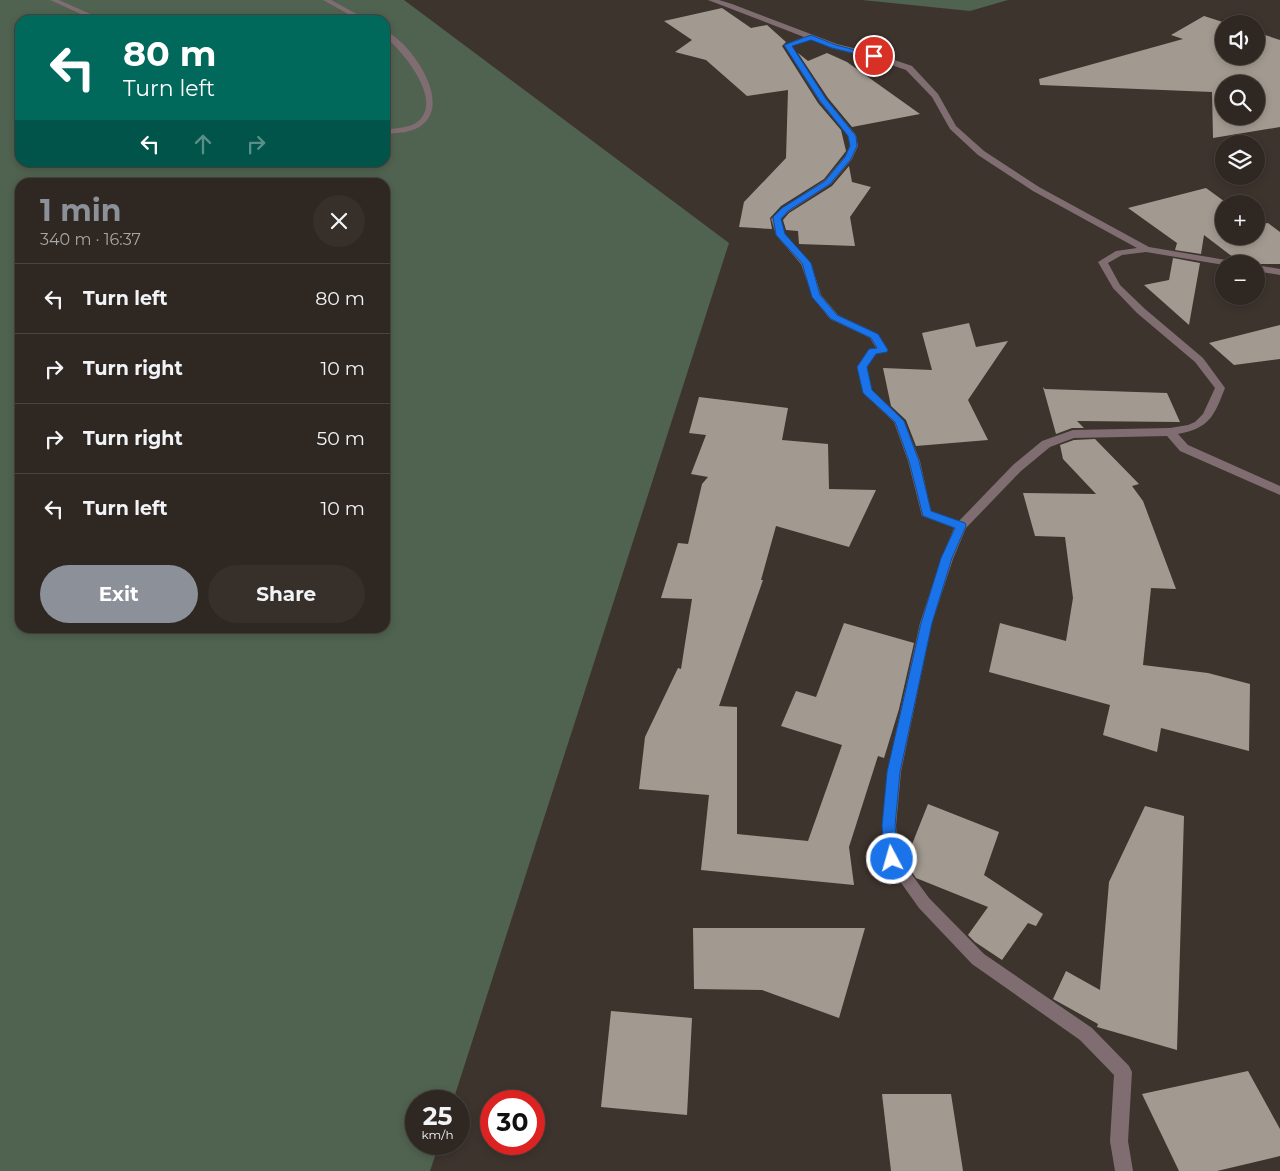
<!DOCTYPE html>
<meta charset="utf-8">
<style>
:root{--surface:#2e2722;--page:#362f2a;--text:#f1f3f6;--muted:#a7a5a5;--line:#494440;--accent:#8c9099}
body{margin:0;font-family:Montserrat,sans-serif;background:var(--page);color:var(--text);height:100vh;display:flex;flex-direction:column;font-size:19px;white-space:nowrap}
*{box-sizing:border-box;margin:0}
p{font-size:16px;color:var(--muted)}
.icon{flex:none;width:28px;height:28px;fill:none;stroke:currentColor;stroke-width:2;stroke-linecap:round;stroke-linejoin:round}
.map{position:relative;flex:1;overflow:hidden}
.sheet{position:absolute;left:15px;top:178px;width:375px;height:455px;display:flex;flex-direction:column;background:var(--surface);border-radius:15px;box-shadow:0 2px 8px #0003,0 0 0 1px var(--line)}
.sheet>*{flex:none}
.top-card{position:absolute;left:15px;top:15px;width:375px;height:152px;border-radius:15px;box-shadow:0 2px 8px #0003,0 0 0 1px var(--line);background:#00695c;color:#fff;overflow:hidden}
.tools{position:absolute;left:1215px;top:15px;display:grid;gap:10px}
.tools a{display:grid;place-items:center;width:50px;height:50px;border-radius:50%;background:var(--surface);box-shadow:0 2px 8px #0003,0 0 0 1px var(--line);font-size:25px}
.speed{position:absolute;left:405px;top:1090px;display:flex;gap:10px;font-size:25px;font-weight:700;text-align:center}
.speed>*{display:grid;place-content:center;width:65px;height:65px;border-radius:50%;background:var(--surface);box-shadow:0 2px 8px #0003,0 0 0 1px var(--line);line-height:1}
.speed small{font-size:12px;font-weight:400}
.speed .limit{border:8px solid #d22;background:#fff;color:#111}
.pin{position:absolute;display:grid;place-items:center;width:42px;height:42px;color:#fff;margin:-21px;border:2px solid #fff;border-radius:50%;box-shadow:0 1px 5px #0007}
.me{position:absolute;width:55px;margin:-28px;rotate:354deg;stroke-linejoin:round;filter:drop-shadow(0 0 4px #0008)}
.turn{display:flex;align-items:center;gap:18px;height:105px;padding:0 25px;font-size:22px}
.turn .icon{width:65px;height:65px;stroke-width:2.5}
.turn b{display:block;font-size:35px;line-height:42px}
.lanes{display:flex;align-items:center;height:48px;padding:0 25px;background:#0003;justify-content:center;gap:25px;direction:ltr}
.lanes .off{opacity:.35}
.round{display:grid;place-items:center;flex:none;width:52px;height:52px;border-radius:26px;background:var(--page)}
.summary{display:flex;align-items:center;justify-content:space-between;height:85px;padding:0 25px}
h1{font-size:30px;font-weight:700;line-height:38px;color:var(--accent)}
.button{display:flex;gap:10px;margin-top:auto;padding:10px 25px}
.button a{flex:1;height:58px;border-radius:30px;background:var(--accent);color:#fff;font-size:20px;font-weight:700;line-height:58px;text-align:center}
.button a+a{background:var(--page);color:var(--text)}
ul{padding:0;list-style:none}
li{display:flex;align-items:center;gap:15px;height:70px;padding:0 25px;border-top:1px solid var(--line)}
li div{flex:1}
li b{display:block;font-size:19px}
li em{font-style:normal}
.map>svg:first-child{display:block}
</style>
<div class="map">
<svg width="1280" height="1171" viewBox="0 0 1280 1171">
<rect width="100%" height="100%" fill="#3e342e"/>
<!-- green -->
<g fill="#506250" fill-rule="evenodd">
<path d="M 0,0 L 404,0 L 729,243 L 453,1101 L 416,1101 L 416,1144 L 439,1144 L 430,1171 L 0,1171 ZM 20,20 L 385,20 L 385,162 L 20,162 ZM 20,182 L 385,182 L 385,628 L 20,628 Z"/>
<polygon points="862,0 1008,0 970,11"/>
</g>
<!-- building -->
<g fill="#a29a90" fill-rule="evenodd">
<polygon points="722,8 751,28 767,25 786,42 782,46 818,103 841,130 846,151 843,155 824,179 781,206 770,218 772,229 739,227 744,202 786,158 788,90 747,96 706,60 675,52 692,40 664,21"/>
<path d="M 1204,16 L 1229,24 L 1224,24 L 1224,56 L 1256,56 L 1256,32 L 1280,40 L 1280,127 L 1213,138 L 1212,92 L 1040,85 L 1039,79 L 1183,39 L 1171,35 ZM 1224,84 L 1256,84 L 1256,116 L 1224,116 Z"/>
<polygon points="798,53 808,61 827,53 847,62 920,114 852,127 828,98"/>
<polygon points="849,166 852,182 871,187 850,217 855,246 799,244 798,231 786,230 783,220 789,213 832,186"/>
<polygon points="1206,188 1228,204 1224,204 1224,236 1256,236 1256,225 1268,223 1280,232 1280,264 1242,264 1204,235 1201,254 1175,250 1177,243 1128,208"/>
<polygon points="1173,258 1200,263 1189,325 1144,285 1169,280"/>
<polygon points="969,323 976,347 1008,341 968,400 988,440 916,446 906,420 891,406 883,368 932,370 922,333"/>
<polygon points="1280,325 1280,359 1234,365 1209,343"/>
<polygon points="1043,387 1045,389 1167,393 1180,422 1077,421 1084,428 1072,428 1056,434"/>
<polygon points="699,397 788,408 782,440 828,444 829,489 876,490 849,547 776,526 761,580 763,580 719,706 737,707 737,834 808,841 842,745 781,726 796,691 816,697 844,623 914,643 899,709 884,758 878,756 849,847 854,885 701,870 709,795 639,789 645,737 678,668 681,669 692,599 661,598 678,543 688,544 702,484 708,477 691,474 706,435 689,433"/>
<polygon points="1095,439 1139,484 1132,486 1143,501 1176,589 1151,588 1143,665 1208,673 1250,684 1249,751 1161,728 1157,752 1103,735 1110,705 989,672 1000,623 1066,641 1073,598 1065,537 1035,536 1023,493 1096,494 1063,459 1060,445 1074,440"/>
<polygon points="928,804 999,832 984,875 1043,914 1036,926 1028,923 1002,960 975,942 968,935 988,907 916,878 905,862"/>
<polygon points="1145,806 1184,816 1177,1050 1097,1027 1098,1024 1053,999 1066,971 1100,990 1109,882"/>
<polygon points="693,928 865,928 839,1018 762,990 694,989"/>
<polygon points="611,1011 692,1018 687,1115 601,1107"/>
<polygon points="1248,1071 1280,1129 1280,1156 1217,1171 1179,1171 1142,1094"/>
<polygon points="882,1094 951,1094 963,1171 891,1171"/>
</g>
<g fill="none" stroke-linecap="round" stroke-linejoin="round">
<!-- street -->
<g fill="#7f6d71" fill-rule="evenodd">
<polygon points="50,0 59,0 104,20 94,20"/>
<polygon points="323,0 331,0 368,20 359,20"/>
<path d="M 708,0 L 719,0 L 732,4 L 837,44 L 877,54 L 912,66 L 938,94 L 956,126 L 984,151 L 1039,187 L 1149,247 L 1232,261 L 1237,264 L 1224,264 L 1224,265 L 1146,252 L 1122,255 L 1108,263 L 1120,285 L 1145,309 L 1203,358 L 1225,388 C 1214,416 1210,428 1178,434 L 1188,445 L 1280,486 L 1280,495 L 1180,451 L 1167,436 L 1074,438 L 1050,447 L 1021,471 L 966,528 L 953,559 L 932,623 L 901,772 L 896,826 L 899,857 L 929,898 L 984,954 L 1092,1028 L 1129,1066 L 1132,1072 L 1128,1141 L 1133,1171 L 1115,1171 L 1110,1141 L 1114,1075 L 1080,1040 L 972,964 L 919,908 L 884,859 L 882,826 L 887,772 L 920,623 L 941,559 L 954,528 L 922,516 L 908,461 L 894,422 L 863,393 L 857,367 L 869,349 L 876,348 L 870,338 L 830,319 L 813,298 L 801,264 L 776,235 L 771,219 L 782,208 L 825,180 L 845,156 L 850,146 L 848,135 L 820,102 L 784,45 L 804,37 ZM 811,39 L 831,48 L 871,58 L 906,70 L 932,97 L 950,129 L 978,155 L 1033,191 L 1137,248 L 1116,251 L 1098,262 L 1113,288 L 1137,313 L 1195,362 L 1215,388 L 1203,414 L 1195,422 L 1188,425 L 1170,428 L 1073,430 L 1042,441 L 1013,465 L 959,521 L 931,511 L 920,461 L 904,421 L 872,390 L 867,367 L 876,354 L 887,352 L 888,350 L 878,334 L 838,315 L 821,295 L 811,263 L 785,234 L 781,219 L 788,212 L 831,184 L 852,159 L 858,146 L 856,135 L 826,99 L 792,46 Z"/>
<path d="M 385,31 C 410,41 453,103 422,125 C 412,133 397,133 385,134 L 385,130 C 395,128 407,128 416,123 C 446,103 403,51 385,37 Z"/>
<polygon points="1256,265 1280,269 1280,275 1256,271"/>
</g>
</g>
<!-- route -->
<polygon fill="#1a73e8" stroke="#114b97" points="811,35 836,45 878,56 874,58 832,48 811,40 792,46 826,99 856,136 857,146 851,159 830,184 788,211 781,219 785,234 811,263 820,295 837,315 878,334 888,350 887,352 876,354 867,367 872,390 904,421 919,461 931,511 965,523 966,526 952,558 932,623 900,772 895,826 899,859 897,863 892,865 887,863 885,859 882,826 887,772 921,623 941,558 955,528 923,516 909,461 895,422 863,393 857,367 869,349 877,348 871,338 831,319 812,297 802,263 776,235 773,217 782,208 825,181 845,157 850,146 848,136 820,101 784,45"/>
</svg>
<div class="tools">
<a><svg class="icon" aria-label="sound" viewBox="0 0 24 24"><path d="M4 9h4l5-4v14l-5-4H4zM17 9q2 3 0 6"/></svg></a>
<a><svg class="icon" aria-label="search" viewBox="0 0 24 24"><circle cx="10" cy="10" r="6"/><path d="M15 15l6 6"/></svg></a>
<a><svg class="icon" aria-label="layers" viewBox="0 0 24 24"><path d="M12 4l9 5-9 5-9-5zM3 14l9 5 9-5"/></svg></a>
<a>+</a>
<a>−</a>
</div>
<div class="speed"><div>25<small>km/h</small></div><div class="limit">30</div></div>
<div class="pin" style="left:874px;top:56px;background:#d93025"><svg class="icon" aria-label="arrive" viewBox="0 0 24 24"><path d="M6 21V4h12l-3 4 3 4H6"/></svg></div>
<svg class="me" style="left:892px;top:859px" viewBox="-20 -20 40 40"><circle r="17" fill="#1a73e8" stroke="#fff" stroke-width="3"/><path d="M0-11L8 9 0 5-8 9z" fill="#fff"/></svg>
<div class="top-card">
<div class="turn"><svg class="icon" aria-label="left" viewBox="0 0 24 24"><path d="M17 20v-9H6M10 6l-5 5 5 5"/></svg><div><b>80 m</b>Turn left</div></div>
<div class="lanes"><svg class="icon" aria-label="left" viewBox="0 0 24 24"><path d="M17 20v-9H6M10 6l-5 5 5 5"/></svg><svg class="icon off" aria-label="ahead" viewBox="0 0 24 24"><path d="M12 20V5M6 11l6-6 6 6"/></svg><svg class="icon off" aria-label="right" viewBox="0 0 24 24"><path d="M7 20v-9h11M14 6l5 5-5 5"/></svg></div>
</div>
<section class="sheet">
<div class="summary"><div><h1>1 min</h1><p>340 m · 16:37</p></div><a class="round"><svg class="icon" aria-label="close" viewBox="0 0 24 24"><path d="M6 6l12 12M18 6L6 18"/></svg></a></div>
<ul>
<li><svg class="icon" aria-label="left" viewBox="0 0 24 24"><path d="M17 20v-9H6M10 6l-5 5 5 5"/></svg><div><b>Turn left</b></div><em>80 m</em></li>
<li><svg class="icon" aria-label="right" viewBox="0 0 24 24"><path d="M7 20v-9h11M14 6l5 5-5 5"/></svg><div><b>Turn right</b></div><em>10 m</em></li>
<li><svg class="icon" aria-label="right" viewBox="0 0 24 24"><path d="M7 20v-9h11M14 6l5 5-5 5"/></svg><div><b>Turn right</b></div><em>50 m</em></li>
<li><svg class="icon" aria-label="left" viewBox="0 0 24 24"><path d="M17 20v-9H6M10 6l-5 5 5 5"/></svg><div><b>Turn left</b></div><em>10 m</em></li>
</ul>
<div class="button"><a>Exit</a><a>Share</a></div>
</section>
</div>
